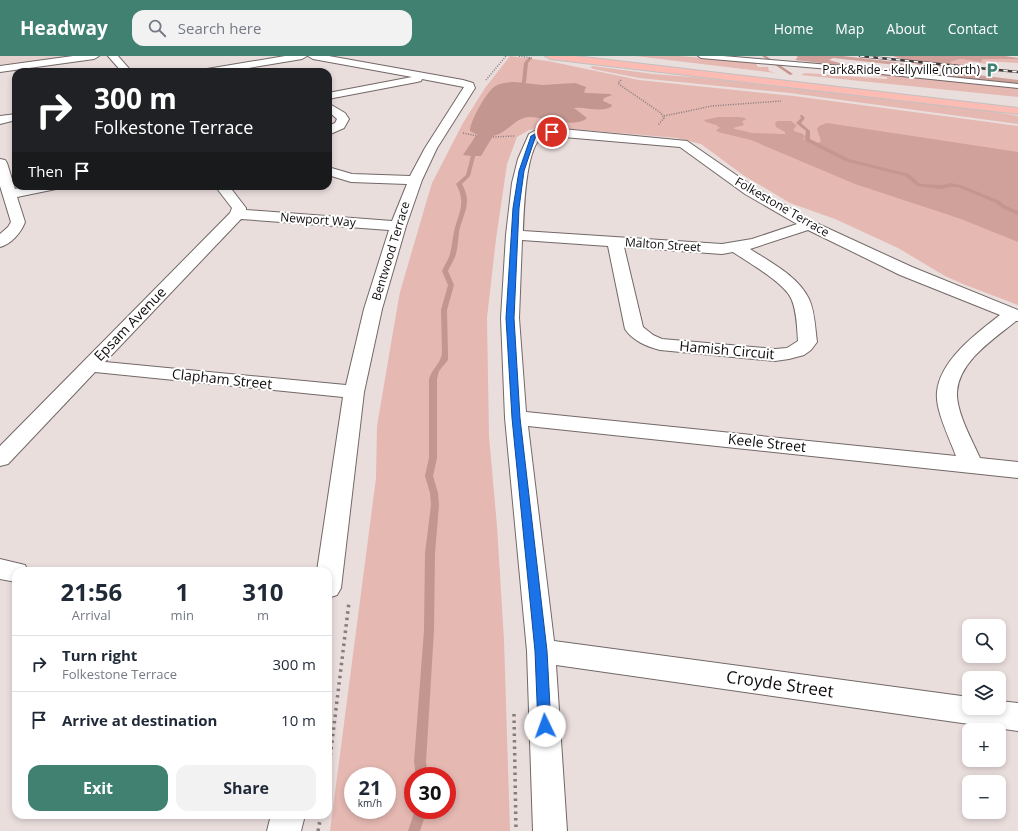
<!DOCTYPE html>
<meta charset="utf-8">
<style>
:root{--surface:#fff;--page:#f2f2f3;--text:#1f2937;--muted:#747a83;--line:#e0e1e3;--accent:#408171}
body{margin:0;font-family:"Open Sans",sans-serif;background:var(--page);color:var(--text);height:100vh;display:flex;flex-direction:column;font-size:15px;white-space:nowrap}
*{box-sizing:border-box;margin:0}
p{font-size:13px;color:var(--muted)}
.icon{flex:none;width:22px;height:22px;fill:none;stroke:currentColor;stroke-width:2;stroke-linecap:round;stroke-linejoin:round}
.map{position:relative;flex:1;overflow:hidden}
.panel{position:absolute;left:12px;top:511px;width:320px;height:252px;display:flex;flex-direction:column;background:var(--surface);border-radius:12px;box-shadow:0 2px 6px #0003}
.panel>*{flex:none}
.hud{position:absolute;left:12px;top:12px;width:320px;height:122px;border-radius:12px;box-shadow:0 2px 6px #0003;background:#202124;color:#fff;overflow:hidden}
.buttons{position:absolute;left:962px;top:563px;display:grid;gap:8px}
.buttons a{display:grid;place-items:center;width:44px;height:44px;border-radius:8px;background:var(--surface);box-shadow:0 2px 6px #0003;font-size:20px}
.speed{position:absolute;left:344px;top:711px;display:flex;gap:8px;font-size:20px;font-weight:700;text-align:center}
.speed>*{display:grid;place-content:center;width:52px;height:52px;border-radius:50%;background:var(--surface);box-shadow:0 2px 6px #0003;line-height:1}
.speed small{font-size:10px;font-weight:400}
.speed .limit{border:6px solid #d22;background:#fff;color:#111}
.pin{position:absolute;display:grid;place-items:center;width:34px;height:34px;color:#fff;margin:-17px;border:2px solid #fff;border-radius:50%;box-shadow:0 1px 4px #0007}
.me{position:absolute;width:44px;margin:-22px;rotate:357deg;stroke-linejoin:round;filter:drop-shadow(0 0 3px #0008)}
.turn{display:flex;align-items:center;gap:14px;height:84px;padding:0 16px;font-size:18px}
.turn .icon{width:52px;height:52px;stroke-width:2.5}
.turn b{display:block;font-size:28px;line-height:34px}
.then{display:flex;align-items:center;height:38px;padding:0 16px;background:#0003;gap:8px;font-size:15px}
.eta{display:flex;justify-content:space-evenly;align-items:center;height:68px;text-align:center}
.eta b{font-size:24px;font-weight:700;line-height:28px}
.cta{display:flex;gap:8px;margin-top:auto;padding:8px 16px}
.cta a{flex:1;height:46px;border-radius:12px;background:var(--accent);color:#fff;font-size:16px;font-weight:700;line-height:46px;text-align:center}
.cta a+a{background:var(--page);color:var(--text)}
ul{padding:0;list-style:none}
li{display:flex;align-items:center;gap:12px;height:56px;padding:0 16px;border-top:1px solid var(--line)}
li div{flex:1}
li b{display:block;font-size:15px}
li em{font-style:normal}
header{display:flex;align-items:center;gap:24px;box-sizing:border-box;height:56px;padding:0 20px;background:var(--accent);color:#fff}
header strong{font-size:19px}
nav{display:flex;gap:22px;margin-inline-start:auto;font-size:14px}
.search{width:280px;height:36px;background:var(--page);display:flex;align-items:center;gap:10px;box-sizing:border-box;padding:0 14px;border-radius:12px;color:var(--muted);font-size:15px}
.map>svg:first-child{display:block}
</style>
<header>
<strong>Headway</strong>
<div class="search"><svg class="icon" aria-label="search" viewBox="0 0 24 24"><circle cx="10" cy="10" r="6"/><path d="M15 15l6 6"/></svg>Search here</div>
<nav><a>Home</a><a>Map</a><a>About</a><a>Contact</a></nav>
</header>
<div class="map">
<svg width="1018" height="775" viewBox="0 0 1018 775">
<rect width="100%" height="100%" fill="#eadedd"/>
<!-- built -->
<polygon fill="#e5d1ce" points="0,0 70,0 0,10"/>
<!-- green -->
<g fill="#e5b8b2" fill-rule="evenodd">
<path d="M 510,0 L 548,5 L 639,24 L 794,40 L 1018,70 L 1018,249 L 963,228 L 945,220 L 898,192 L 835,163 L 790,147 L 743,119 L 701,88 L 677,82 L 550,71 L 529,74 L 517,81 L 507,108 L 496,183 L 487,262 L 489,380 L 497,470 L 504,584 L 510,775 L 330,775 L 376,422 L 377,370 L 394,270 L 400,236 L 426,147 L 432,127 L 463,67 L 485,32 ZM 353,720 L 387,720 L 387,754 L 353,754 ZM 413,720 L 447,720 L 447,754 L 413,754 Z"/>
<polygon points="635,0 679,0 755,6 758,11 768,11 769,15 776,17"/>
<polygon points="960,3 981,6 981,3 1018,3 1018,7 985,5 987,8 973,6 959,12 951,8 950,6"/>
<polygon points="593,10 653,18 704,22 989,55 1018,60 1018,68 790,37 639,22 593,13 590,11"/>
<polygon points="852,15 1018,32 1018,41 801,19 805,17 887,23 887,21 852,18"/>
</g>
<!-- forest -->
<g fill="#cfa19a">
<polygon points="796,0 843,0 895,6 904,8 905,10 833,2 829,4 854,11 795,4 798,1"/>
<polygon points="893,0 1005,0 1018,2 1018,3 982,3 981,6 960,3 950,6 955,11 973,16 919,9"/>
<polygon points="890,11 938,14 1018,24 1018,29 889,14"/>
<polygon points="718,61 739,61 745,62 746,64 742,65 744,69 733,72 735,73 752,77 780,78 785,78 785,76 776,71 775,68 777,65 791,65 797,70 794,72 794,75 803,78 805,81 803,83 818,87 821,85 817,73 819,70 827,67 1018,96 1018,186 961,163 855,128 751,84 718,76 716,74 720,72 716,69 706,66 704,64"/>
</g>
<!-- water -->
<path fill="#c3968f" d="M 515,26 L 542,29 L 575,27 L 586,31 L 584,36 L 586,37 L 610,38 L 612,39 L 604,42 L 603,45 L 612,49 L 611,51 C 598,57 586,50 574,52 L 587,62 C 575,73 545,61 530,61 C 515,61 508,77 493,80 L 481,100 L 475,100 L 472,110 L 469,110 L 471,100 L 463,99 L 475,81 L 478,79 L 470,75 C 470,65 486,37 494,31 C 499,27 509,26 515,26 Z"/>
<g fill="none" stroke-linecap="round" stroke-linejoin="round">
<!-- stream -->
<g fill="#c3968f" fill-rule="evenodd">
<polygon points="762,0 766,0 793,18 790,19"/>
<polygon points="529,1 532,2 528,7 526,26 519,35 517,35 522,26 524,7"/>
<polygon points="800,59 802,59 805,62 801,67 810,75 810,83 849,103 909,118 920,128 942,129 950,127 961,129 1000,145 1006,150 1018,155 1018,159 1002,152 996,147 958,131 950,131 942,133 917,130 905,120 845,105 806,85 805,82 806,75 796,67 801,62"/>
<path d="M 473,99 L 475,100 L 470,120 L 462,128 C 473,148 463,157 459,176 C 458,184 458,193 455,201 C 453,206 450,210 448,215 L 454,229 L 447,254 L 448,298 L 448,304 L 439,315 L 437,323 L 437,402 L 433,420 L 438,437 L 439,449 L 435,497 L 434,574 L 426,706 L 428,720 L 416,720 L 414,706 L 424,574 L 425,497 L 431,449 L 430,437 L 425,420 L 429,402 L 429,323 C 432,313 440,308 442,298 L 441,254 L 448,229 L 442,215 C 444,210 447,206 449,201 C 452,193 452,184 454,176 C 458,157 467,148 456,128 L 466,119 L 471,100 Z"/>
<polygon points="415,754 427,754 420,775 408,775"/>
</g>
<!-- lane casing -->
<g stroke="#726867" stroke-width="2">
<polygon id="lane" points="698,0 723,0 853,11 1018,28 1018,32 853,15 701,2"/>
</g>
<!-- street casing -->
<g stroke="#726867" stroke-width="2">
<g id="street">
<polygon points="73,0 99,0 94,3 0,16 0,10"/>
<polygon points="108,0 118,0 132,16 122,16"/>
<polygon points="285,0 307,0 302,3 225,16 202,16 207,13"/>
<path d="M 308,0 L 329,0 L 463,24 L 473,27 L 475,32 L 437,92 L 422,124 L 406,170 L 382,253 L 364,336 L 341,532 L 337,539 L 328,542 L 328,515 L 317,515 L 343,341 L 95,316 L 8,408 L 0,410 L 0,390 L 230,157 L 232,152 L 215,130 L 229,130 L 246,152 L 246,154 L 392,165 L 407,128 L 351,126 L 328,119 L 328,111 L 352,118 L 410,120 L 425,92 L 464,31 L 422,23 L 421,25 L 417,26 L 328,43 L 328,37 L 412,21 L 313,3 ZM 241,163 L 389,174 L 364,253 L 346,329 L 105,306 Z"/>
<polygon points="328,47 345,57 349,63 344,72 328,79 328,70 335,67 337,63 328,55"/>
<polygon points="16,58 16,64 0,68 0,60"/>
<path d="M 552,72 L 687,85 L 755,132 L 814,166 L 912,211 L 1018,254 L 1018,265 L 1016,265 C 994,283 959,305 957,336 C 956,356 972,384 980,402 L 1018,406 L 1018,422 L 528,370 L 554,585 L 969,641 L 969,652 L 999,652 L 999,645 L 1018,647 L 1018,675 L 556,609 L 567,775 L 533,775 L 527,595 L 505,362 L 501,262 L 506,179 L 512,127 L 518,103 L 529,78 L 536,74 ZM 543,80 L 552,80 L 680,91 L 745,138 L 797,168 L 752,183 L 722,188 L 523,175 C 524,155 525,91 543,80 ZM 808,174 L 900,219 L 1000,259 C 977,277 940,304 937,336 C 935,354 950,383 956,400 L 526,356 L 519,262 L 522,184 L 608,190 L 625,273 C 633,285 646,290 660,294 L 775,305 L 789,303 L 804,299 L 811,294 L 817,286 C 815,272 815,256 809,243 C 798,220 770,206 750,193 ZM 624,191 L 722,198 L 733,196 C 749,207 783,226 791,242 C 797,255 797,272 798,285 L 787,292 L 775,293 L 662,283 L 653,279 L 643,271 Z"/>
<path d="M 0,103 L 5,104 L 7,107 L 15,133 L 30,130 L 58,130 L 56,133 L 17,141 L 25,166 C 21,177 11,188 0,191 L 0,178 L 8,171 L 11,166 L 0,130 Z"/>
<polygon points="0,503 25,509 28,515 16,515 16,526 0,523"/>
<polygon points="271,759 305,759 301,775 267,775"/>
</g>
</g>
<!-- highway casing -->
<g stroke="#c1c0c0" stroke-width="2">
<polygon id="highway" points="545,0 575,0 1018,52 1018,58 550,3"/>
</g>
<!-- path-far1 -->
<g stroke="#857c7c" stroke-width="1.5" stroke-dasharray="1 1.5" stroke-linecap="butt">
<polyline points="519,0 532,2"/>
<polyline points="486,24 506,0"/>
<polyline points="621,24 618,27 620,29 661,57 664,62 658,69"/>
<polyline points="664,60 712,50 781,45"/>
<polyline points="463,77 478,80"/>
<polyline points="493,81 514,80"/>
</g>
<!-- path -->
<g stroke="#857c7c" stroke-width="3.5" stroke-dasharray="2.5 4" stroke-linecap="butt">
<polyline points="514,658 516,775"/>
<polyline points="328,719 349,546"/>
<polyline points="318,775 321,759"/>
</g>
<!-- lane -->
<use href="#lane" fill="#fff" fill-rule="evenodd"/>
<!-- street -->
<use href="#street" fill="#fff" fill-rule="evenodd"/>
<!-- highway -->
<use href="#highway" fill="#fcbcb3" fill-rule="evenodd"/>
<!-- rail casing -->
<g stroke="#3f3a39" stroke-width="2.5">
<polyline id="rail" points="860,0 1018,16"/>
</g>
<!-- rail -->
<use href="#rail" stroke="#fff" stroke-width="1.5" stroke-dasharray="4.5" stroke-linecap="butt"/>
</g>
<!-- route -->
<polygon fill="#1a73e8" stroke="#114b97" points="552,75 553,75 553,77 541,79 535,82 524,115 519,152 514,262 520,362 547,595 551,670 549,674 545,676 540,674 538,670 535,595 512,362 506,262 513,152 519,115 531,80 539,76"/>
<!-- icons -->
<defs>
<g id="parking-bare" transform="scale(1.2)"><path d="M-3.5-5.5H1a3.5 3.5 0 0 1 0 7H-1V5.5H-3.5ZM-1-3.4V-.6H.8a1.4 1.4 0 0 0 0-2.8Z" fill="#408171" stroke="#fff" stroke-width="2.5" paint-order="stroke"/></g>
</defs>
<g fill-rule="evenodd">
<use href="#parking-bare" x="992" y="14"/>
</g>
<g text-anchor="middle" stroke-width="4" stroke-linejoin="round" paint-order="stroke">
<!-- far-poi labels -->
<g font-size="12" fill="#0f0b0b" stroke="#fff" text-anchor="end">
<text x="980" y="18">Park&amp;Ride - Kellyville (north)</text>
</g>
<!-- far-street labels -->
<g font-size="12" fill="#0f0b0b" stroke="#fff">
<text transform="translate(782 151) rotate(30)" y="4">Folkestone Terrace</text>
<text transform="translate(318 164) rotate(4)" y="4">Newport Way</text>
<text transform="translate(663 189) rotate(4)" y="4">Malton Street</text>
<text transform="translate(391 195) rotate(-73)" y="4">Bentwood Terrace</text>
</g>
<!-- street labels -->
<g font-size="14" fill="#0f0b0b" stroke="#fff">
<text transform="translate(130 268) rotate(-46)" y="5">Epsam Avenue</text>
<text transform="translate(727 294) rotate(5)" y="5">Hamish Circuit</text>
<text transform="translate(222 323) rotate(6)" y="5">Clapham Street</text>
<text transform="translate(767 387) rotate(6)" y="5">Keele Street</text>
</g>
<!-- near-street labels -->
<g font-size="17" fill="#0f0b0b" stroke="#fff">
<text transform="translate(780 628) rotate(8)" y="6">Croyde Street</text>
</g>
</g>
</svg>
<div class="buttons">
<a><svg class="icon" aria-label="search" viewBox="0 0 24 24"><circle cx="10" cy="10" r="6"/><path d="M15 15l6 6"/></svg></a>
<a><svg class="icon" aria-label="layers" viewBox="0 0 24 24"><path d="M12 4l9 5-9 5-9-5zM3 14l9 5 9-5"/></svg></a>
<a>+</a>
<a>−</a>
</div>
<div class="speed"><div>21<small>km/h</small></div><div class="limit">30</div></div>
<div class="pin" style="left:552px;top:76px;background:#d93025"><svg class="icon" aria-label="arrive" viewBox="0 0 24 24"><path d="M6 21V4h12l-3 4 3 4H6"/></svg></div>
<svg class="me" style="left:545px;top:670px" viewBox="-20 -20 40 40"><circle r="19" fill="#fff"/><path d="M0-13L10 11 0 6-10 11z" fill="#1a73e8"/></svg>
<div class="hud">
<div class="turn"><svg class="icon" aria-label="right" viewBox="0 0 24 24"><path d="M7 20v-9h11M14 6l5 5-5 5"/></svg><div><b>300 m</b>Folkestone Terrace</div></div>
<div class="then">Then<svg class="icon" aria-label="arrive" viewBox="0 0 24 24"><path d="M6 21V4h12l-3 4 3 4H6"/></svg></div>
</div>
<section class="panel">
<div class="eta">
<div><b>21:56</b><p>Arrival</p></div>
<div><b>1</b><p>min</p></div>
<div><b>310</b><p>m</p></div>
</div>
<ul>
<li><svg class="icon" aria-label="right" viewBox="0 0 24 24"><path d="M7 20v-9h11M14 6l5 5-5 5"/></svg><div><b>Turn right</b><p>Folkestone Terrace</p></div><em>300 m</em></li>
<li><svg class="icon" aria-label="arrive" viewBox="0 0 24 24"><path d="M6 21V4h12l-3 4 3 4H6"/></svg><div><b>Arrive at destination</b></div><em>10 m</em></li>
</ul>
<div class="cta"><a>Exit</a><a>Share</a></div>
</section>
</div>
